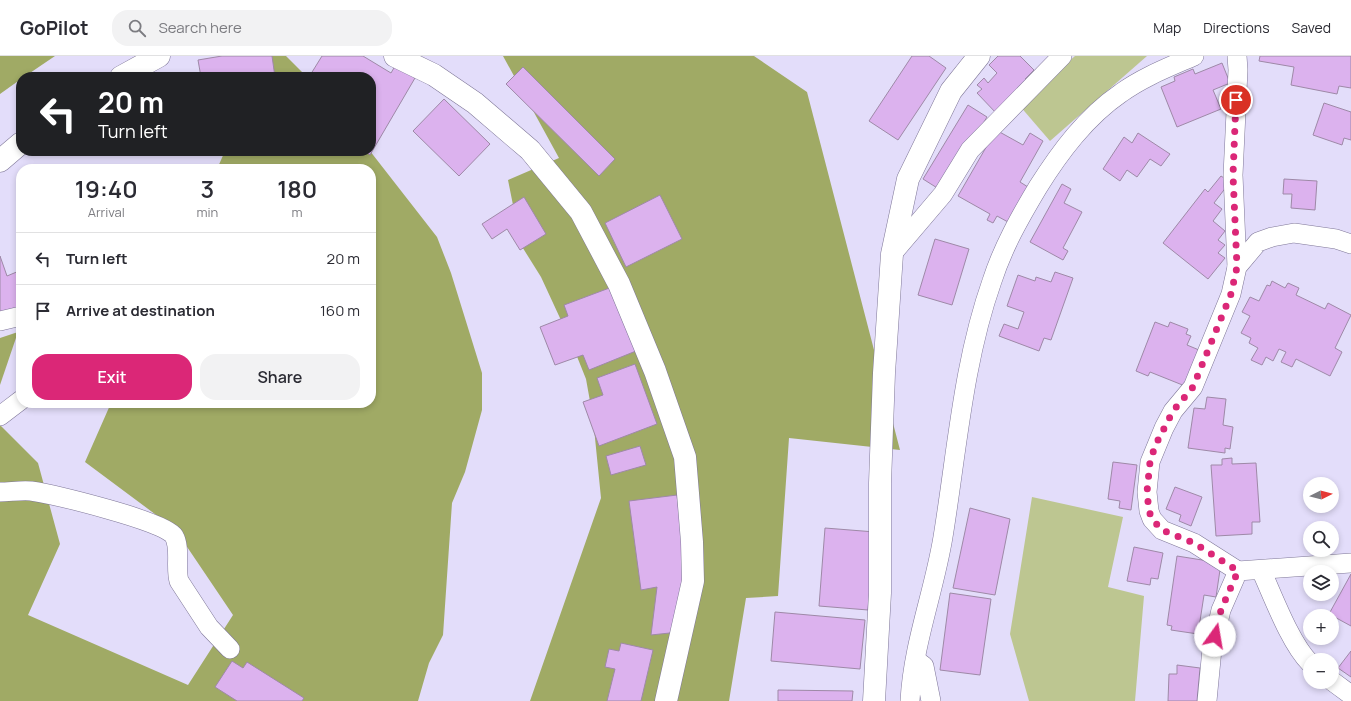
<!DOCTYPE html>
<meta charset="utf-8">
<style>
:root{--surface:#fff;--page:#f2f2f3;--text:#2b2b33;--muted:#7c7c81;--line:#e1e1e2;--accent:#db2777}
body{margin:0;font-family:Manrope,sans-serif;background:var(--page);color:var(--text);height:100vh;display:flex;flex-direction:column;font-size:15px;white-space:nowrap}
*{box-sizing:border-box;margin:0}
p{font-size:13px;color:var(--muted)}
.icon{flex:none;width:22px;height:22px;fill:none;stroke:currentColor;stroke-width:2;stroke-linecap:round;stroke-linejoin:round}
.map{position:relative;flex:1;overflow:hidden}
.panel{position:absolute;left:16px;top:108px;width:360px;height:244px;display:flex;flex-direction:column;background:var(--surface);border-radius:16px;box-shadow:0 2px 6px #0003}
.panel>*{flex:none}
.guide{position:absolute;left:16px;top:16px;width:360px;height:84px;border-radius:16px;box-shadow:0 2px 6px #0003;background:#202124;color:#fff;overflow:hidden}
.needle{width:26px;rotate:84deg}
.buttons{position:absolute;left:1303px;top:421px;display:grid;gap:8px}
.buttons a{display:grid;place-items:center;width:36px;height:36px;border-radius:50%;background:var(--surface);box-shadow:0 2px 6px #0003;font-size:20px}
.pin{position:absolute;display:grid;place-items:center;width:34px;height:34px;color:#fff;margin:-17px;border:2px solid #fff;border-radius:50%;box-shadow:0 1px 4px #0007}
.me{position:absolute;width:44px;margin:-22px;rotate:13deg;stroke-linejoin:round;filter:drop-shadow(0 0 3px #0008)}
.turn{display:flex;align-items:center;gap:14px;height:84px;padding:0 16px;font-size:18px}
.turn .icon{width:52px;height:52px;stroke-width:2.5}
.turn b{display:block;font-size:28px;line-height:34px}
.eta{display:flex;justify-content:space-evenly;align-items:center;height:68px;text-align:center}
.eta b{font-size:24px;font-weight:600;line-height:28px}
.primary-button{display:flex;gap:8px;margin-top:auto;padding:8px 16px}
.primary-button a{flex:1;height:46px;border-radius:16px;background:var(--accent);color:#fff;font-size:16px;font-weight:600;line-height:46px;text-align:center}
.primary-button a+a{background:var(--page);color:var(--text)}
ul{padding:0;list-style:none}
li{display:flex;align-items:center;gap:12px;height:52px;padding:0 16px;border-top:1px solid var(--line)}
li div{flex:1}
li b{display:block;font-size:15px}
li em{font-style:normal}
header{display:flex;align-items:center;gap:24px;box-sizing:border-box;height:56px;padding:0 20px;background:var(--surface);border-bottom:1px solid var(--line)}
header strong{font-size:19px}
nav{display:flex;gap:22px;margin-inline-start:auto;font-size:14px}
.search{width:280px;height:36px;background:var(--page);display:flex;align-items:center;gap:10px;box-sizing:border-box;padding:0 14px;border-radius:16px;color:var(--muted);font-size:15px}
.map>svg:first-child{display:block}
</style>
<header>
<strong>GoPilot</strong>
<div class="search"><svg class="icon" aria-label="search" viewBox="0 0 24 24"><circle cx="10" cy="10" r="6"/><path d="M15 15l6 6"/></svg>Search here</div>
<nav><a>Map</a><a>Directions</a><a>Saved</a></nav>
</header>
<div class="map">
<svg width="1351" height="645" viewBox="0 0 1351 645">
<rect width="100%" height="100%" fill="#e3ddfa"/>
<!-- green -->
<g fill="#bdc691">
<polygon points="1075,0 1147,0 1050,85 1019,49"/>
<polygon points="1032,441 1123,461 1108,531 1144,540 1135,645 1029,645 1010,578"/>
</g>
<!-- forest -->
<g fill="#a0aa65">
<polygon points="0,0 55,0 24,21 21,21 21,23 0,38"/>
<polygon points="268,0 286,0 307,21 259,21"/>
<polygon points="503,0 754,0 807,36 900,394 789,382 778,540 746,542 729,645 530,645 601,442 593,362 586,323 572,288 541,221 521,189 508,124 559,102"/>
<polygon points="225,95 370,95 437,181 451,217 482,317 482,354 465,416 452,447 443,579 429,607 418,645 0,645 0,369 38,407 60,488 28,559 188,629 233,559 175,473 85,406 111,347 371,347 371,113 217,113"/>
<polygon points="18,276 0,329 0,282"/>
</g>
<!-- building -->
<g fill="#dcb2ee" stroke="#9e89a7">
<polygon points="222,0 272,0 275,21 201,21 198,4"/>
<polygon points="322,0 363,0 391,17 395,10 415,22 370,99 364,95 371,95 371,21 309,21"/>
<polygon points="912,0 929,0 946,12 898,84 869,65"/>
<polygon points="998,0 1020,0 1034,14 1025,23 1029,27 997,58 977,37 982,33 977,29 984,22 988,27 997,17 989,9"/>
<polygon points="1260,0 1351,0 1351,32 1339,30 1337,38 1291,29 1294,11 1259,5"/>
<polygon points="1222,7 1230,27 1213,34 1221,53 1177,71 1161,31 1175,25 1174,21 1193,13 1195,18"/>
<polygon points="523,11 615,103 599,120 506,28"/>
<polygon points="444,43 490,88 459,120 413,75"/>
<polygon points="1324,47 1351,56 1351,84 1344,82 1342,89 1313,79"/>
<polygon points="968,49 987,61 942,135 923,123"/>
<polygon points="996,74 1023,89 1030,77 1043,85 1020,126 1028,131 1008,166 997,160 993,167 987,164 990,158 958,140"/>
<polygon points="1138,77 1170,98 1161,110 1150,103 1137,121 1127,114 1120,125 1103,113 1124,81 1132,87"/>
<polygon points="1221,120 1230,126 1214,147 1222,153 1213,165 1225,175 1218,184 1225,189 1218,197 1225,202 1208,223 1163,187 1205,133 1208,136"/>
<polygon points="1284,123 1317,125 1315,154 1291,152 1292,138 1283,138"/>
<polygon points="1062,128 1071,133 1064,147 1082,156 1063,192 1068,195 1063,204 1030,186"/>
<polygon points="660,139 682,183 626,211 605,167"/>
<polygon points="524,141 546,178 520,194 507,173 492,183 482,168"/>
<polygon points="935,183 969,193 952,249 918,239"/>
<polygon points="0,200 7,220 19,215 21,220 21,255 0,262"/>
<polygon points="1055,216 1073,222 1051,284 1044,282 1039,295 999,280 1004,268 1018,273 1024,256 1007,250 1018,219 1035,225 1036,221 1051,226"/>
<polygon points="1272,225 1285,232 1288,227 1299,232 1296,239 1325,253 1328,247 1351,259 1335,292 1342,296 1330,320 1296,303 1292,311 1281,306 1286,296 1279,293 1273,305 1266,301 1262,309 1251,304 1258,292 1249,287 1251,282 1241,277 1250,260 1242,256 1250,241 1259,245 1267,229 1270,230"/>
<polygon points="612,231 636,295 589,314 583,299 555,309 540,271 568,260 564,249"/>
<polygon points="1155,266 1168,271 1170,266 1188,273 1186,278 1191,280 1187,289 1199,294 1185,330 1150,316 1148,320 1136,315"/>
<polygon points="635,308 657,368 599,390 583,346 603,339 597,322"/>
<polygon points="1207,341 1226,343 1223,369 1233,371 1230,393 1225,392 1225,397 1188,392 1194,352 1205,353"/>
<polygon points="640,390 646,409 611,419 606,400"/>
<polygon points="1232,402 1232,408 1256,407 1260,466 1252,466 1252,478 1216,480 1211,409 1222,409 1222,403"/>
<polygon points="1113,406 1137,409 1131,454 1119,452 1120,445 1108,443"/>
<polygon points="1175,431 1202,441 1191,470 1179,465 1181,459 1166,453"/>
<polygon points="677,439 687,526 679,576 651,579 657,531 641,534 629,445"/>
<polygon points="970,452 1010,463 995,539 953,532"/>
<polygon points="825,472 875,476 868,554 819,550"/>
<polygon points="1134,491 1163,497 1158,523 1151,522 1150,529 1127,525"/>
<polygon points="1177,500 1221,507 1216,541 1204,539 1198,578 1171,574 1172,570 1167,569"/>
<polygon points="1351,518 1351,570 1329,558"/>
<polygon points="950,537 991,543 980,619 940,614"/>
<polygon points="775,556 865,564 860,613 771,605"/>
<polygon points="621,587 653,594 641,645 607,645 615,613 605,611 609,593 619,595"/>
<polygon points="1351,595 1351,621 1338,612"/>
<polygon points="232,605 243,612 247,606 304,642 302,645 237,645 215,631"/>
<polygon points="1177,609 1200,612 1197,645 1168,645 1169,618 1177,618"/>
<polygon points="778,634 853,635 852,645 778,645"/>
</g>
<g fill="none" stroke-linecap="round" stroke-linejoin="round">
<!-- street casing -->
<g stroke="#7f7798" stroke-width="20">
<g id="street">
<polyline points="1237,0 1238,14 1233,119 1237,211"/>
<polyline points="892,198 943,138 970,94 1062,0"/>
<polyline points="0,265 21,260"/>
<polyline points="0,360 21,344"/>
<path d="M 0,436 C 10,436 21,434 31,435 C 51,438 166,465 174,480 C 181,492 175,511 179,525 L 209,571 L 230,593"/>
<path d="M 1261,514 C 1273,540 1290,587 1310,607"/>
<polyline points="1238,515 1194,487 1162,474 1152,463 1149,455 1147,436 1150,406 1164,372 1173,355 1193,331 1231,238 1237,211 1258,186 1272,181 1294,177 1336,183 1351,188"/>
<polyline points="916,604 924,610 931,645"/>
<polyline points="1332,625 1351,639"/>
<path d="M 910,645 C 913,588 934,536 943,481 C 957,395 963,307 992,225 C 1003,191 1020,161 1038,131 C 1060,96 1086,61 1121,37 C 1143,21 1169,11 1194,0"/>
<polyline points="1207,645 1212,593 1221,554 1238,515 1351,507"/>
</g>
</g>
<!-- secondary casing -->
<g stroke="#7f7798" stroke-width="23">
<g id="secondary">
<polyline points="395,0 434,19 475,47 530,94 581,156 619,228 655,315 685,401 692,486 693,525 666,645"/>
<polyline points="121,21 159,0"/>
<polyline points="0,105 21,87"/>
<polyline points="874,645 880,537 880,427 884,317 892,198 908,123 951,35 979,0"/>
</g>
</g>
<!-- street -->
<use href="#street" stroke="#fff" stroke-width="19"/>
<!-- secondary -->
<use href="#secondary" stroke="#fff" stroke-width="22"/>
</g>
<g fill="none" stroke-linecap="round" stroke-linejoin="round">
<!-- route -->
<polyline stroke="#db2777" stroke-width="7" stroke-dasharray="0 12.6" points="1215,580 1221,554 1238,515 1194,487 1162,474 1152,463 1149,455 1147,436 1150,406 1155,390 1173,355 1193,331 1231,238 1237,211 1233,119 1236,44"/>
</g>
</svg>
<div class="buttons">
<a><svg class="needle" viewBox="-14 -14 28 28"><path d="M0-13l5 13h-10z" fill="#e53935"/><path d="M0 13l5-13h-10z" fill="#7c7c81"/></svg></a>
<a><svg class="icon" aria-label="search" viewBox="0 0 24 24"><circle cx="10" cy="10" r="6"/><path d="M15 15l6 6"/></svg></a>
<a><svg class="icon" aria-label="layers" viewBox="0 0 24 24"><path d="M12 4l9 5-9 5-9-5zM3 14l9 5 9-5"/></svg></a>
<a>+</a>
<a>−</a>
</div>
<div class="pin" style="left:1236px;top:44px;background:#d93025"><svg class="icon" aria-label="arrive" viewBox="0 0 24 24"><path d="M6 21V4h12l-3 4 3 4H6"/></svg></div>
<svg class="me" style="left:1215px;top:580px" viewBox="-20 -20 40 40"><circle r="19" fill="#fff"/><path d="M0-13L10 11 0 6-10 11z" fill="#db2777"/></svg>
<div class="guide">
<div class="turn"><svg class="icon" aria-label="left" viewBox="0 0 24 24"><path d="M17 20v-9H6M10 6l-5 5 5 5"/></svg><div><b>20 m</b>Turn left</div></div>
</div>
<section class="panel">
<div class="eta">
<div><b>19:40</b><p>Arrival</p></div>
<div><b>3</b><p>min</p></div>
<div><b>180</b><p>m</p></div>
</div>
<ul>
<li><svg class="icon" aria-label="left" viewBox="0 0 24 24"><path d="M17 20v-9H6M10 6l-5 5 5 5"/></svg><div><b>Turn left</b></div><em>20 m</em></li>
<li><svg class="icon" aria-label="arrive" viewBox="0 0 24 24"><path d="M6 21V4h12l-3 4 3 4H6"/></svg><div><b>Arrive at destination</b></div><em>160 m</em></li>
</ul>
<div class="primary-button"><a>Exit</a><a>Share</a></div>
</section>
</div>
